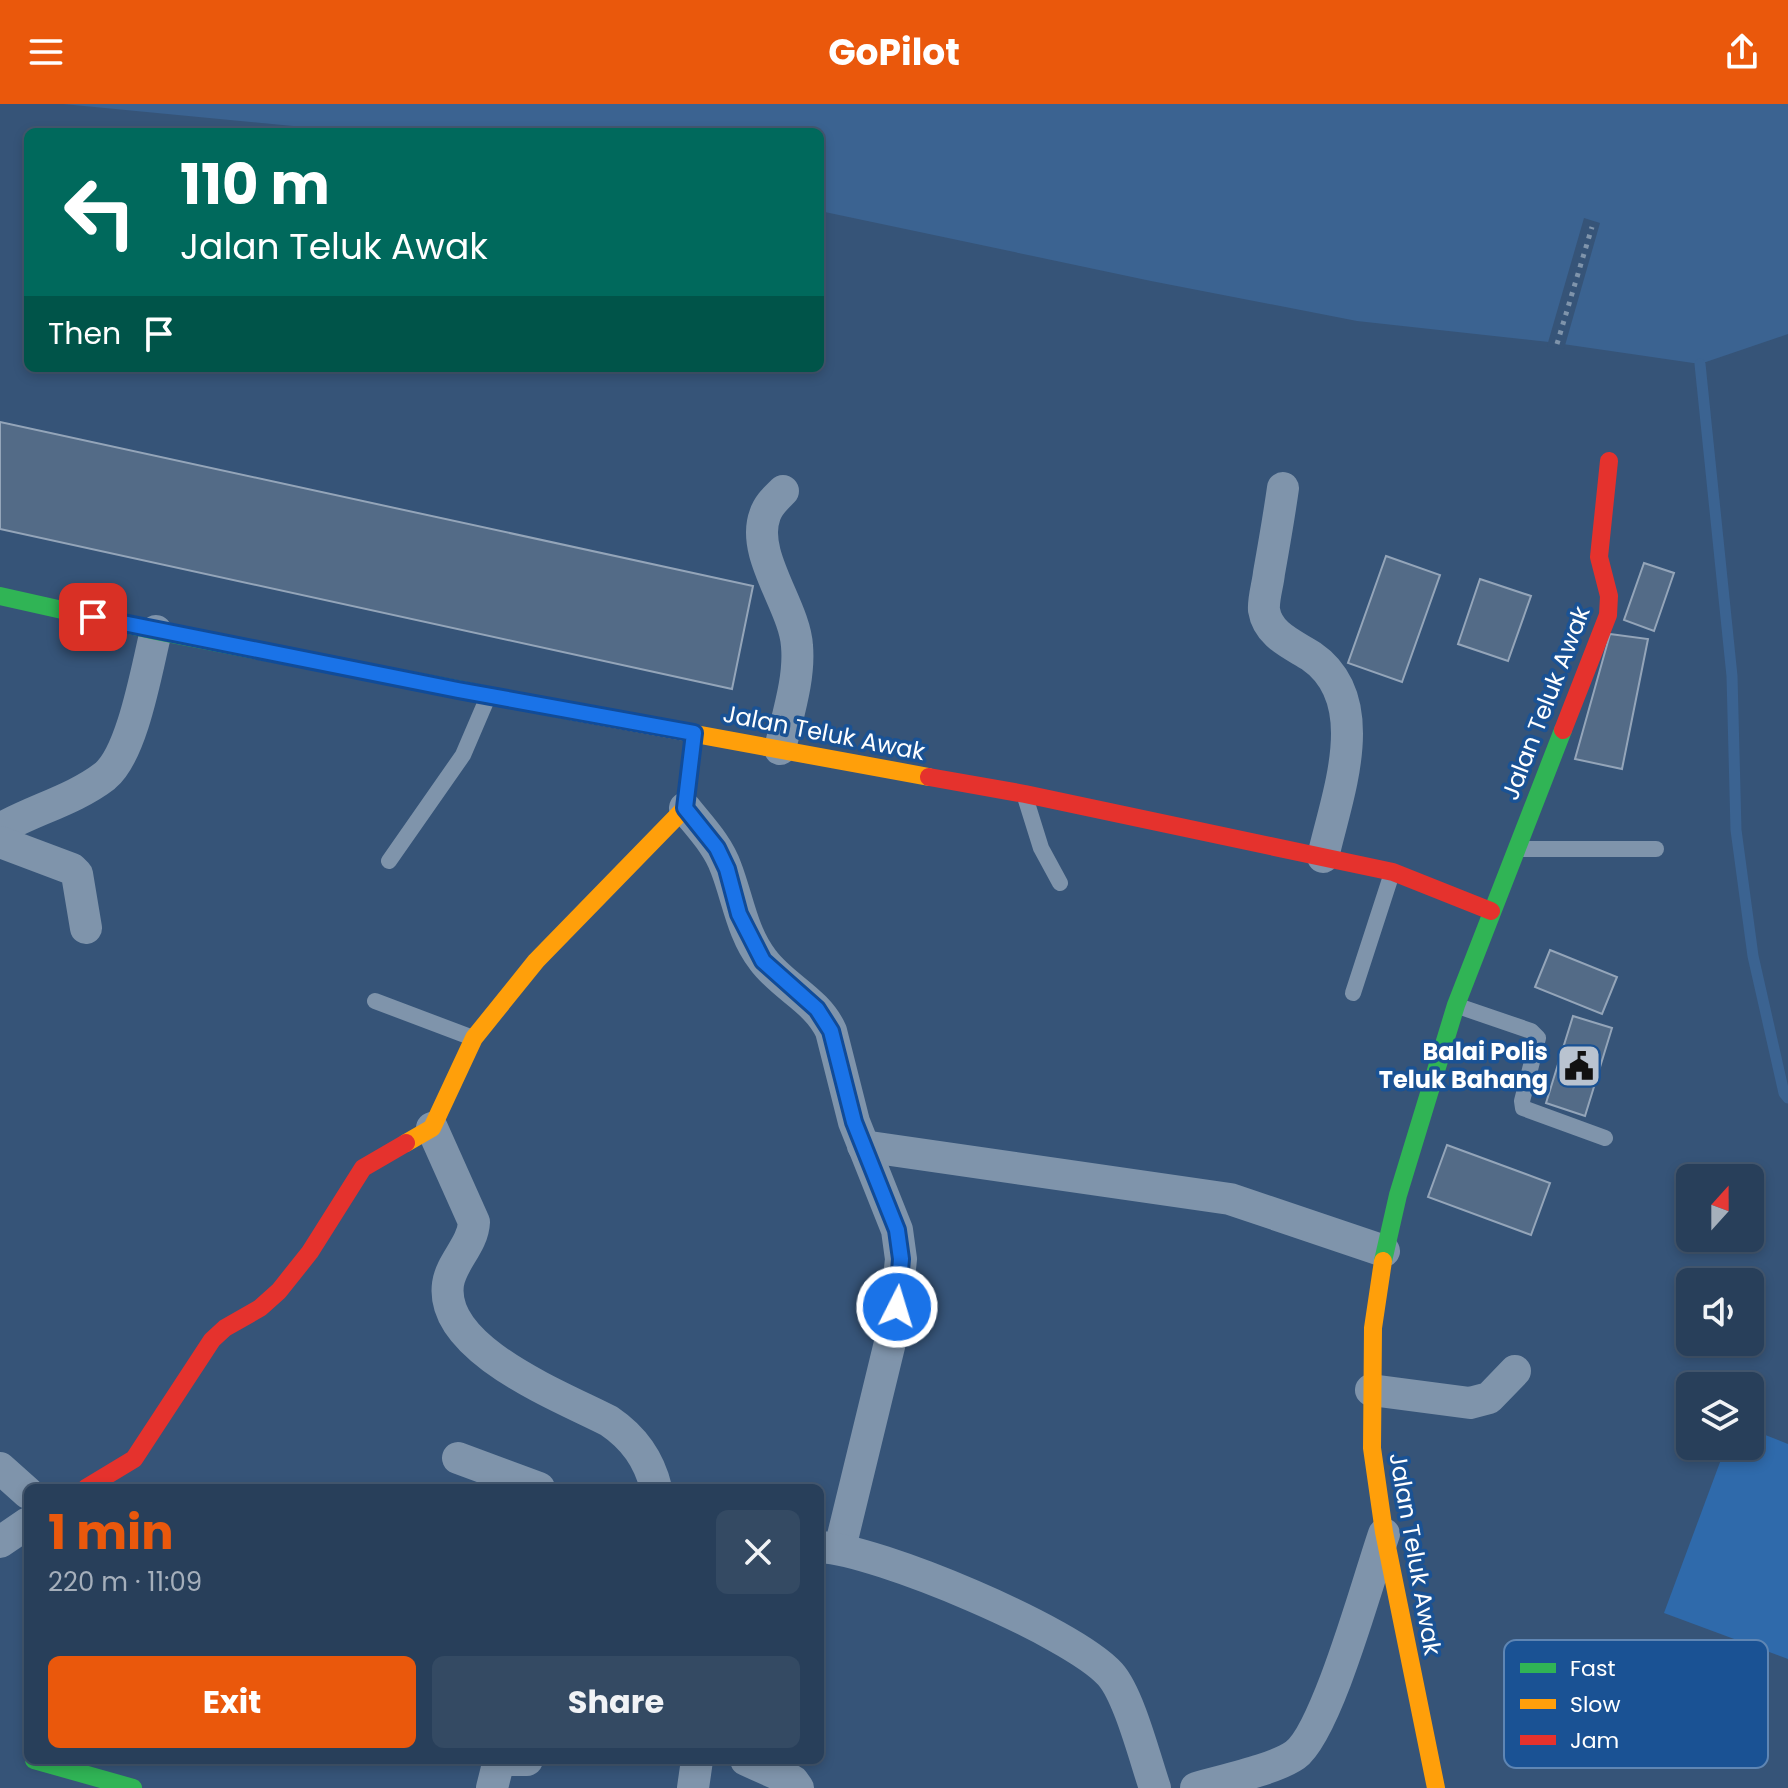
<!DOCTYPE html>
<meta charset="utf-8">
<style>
:root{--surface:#283f5a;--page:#344a63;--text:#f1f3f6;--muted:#a5afbb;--line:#445870;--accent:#ea580c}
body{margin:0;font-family:Poppins,sans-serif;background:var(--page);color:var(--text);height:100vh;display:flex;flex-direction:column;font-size:30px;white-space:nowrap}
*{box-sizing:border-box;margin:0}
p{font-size:26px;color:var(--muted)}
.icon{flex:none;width:44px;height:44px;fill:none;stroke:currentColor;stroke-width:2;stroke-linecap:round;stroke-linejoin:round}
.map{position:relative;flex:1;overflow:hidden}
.details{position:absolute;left:24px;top:1380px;width:800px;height:280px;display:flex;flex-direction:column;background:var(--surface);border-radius:12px;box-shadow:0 4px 12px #0003,0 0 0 2px var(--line)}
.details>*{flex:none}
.hud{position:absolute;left:24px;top:24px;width:800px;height:244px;border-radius:12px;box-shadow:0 4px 12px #0003,0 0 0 2px var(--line);background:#00695c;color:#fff;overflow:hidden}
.needle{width:52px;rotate:21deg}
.controls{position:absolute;left:1676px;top:1060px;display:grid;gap:16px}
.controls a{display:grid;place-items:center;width:88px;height:88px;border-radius:12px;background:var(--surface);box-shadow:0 4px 12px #0003,0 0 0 2px var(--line);font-size:40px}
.pin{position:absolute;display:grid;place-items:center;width:68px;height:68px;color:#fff;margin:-34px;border-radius:16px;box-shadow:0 4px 12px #0006}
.me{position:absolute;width:88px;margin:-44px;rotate:5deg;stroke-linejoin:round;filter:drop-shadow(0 0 6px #0008)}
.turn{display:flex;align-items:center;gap:28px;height:168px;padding:0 24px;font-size:36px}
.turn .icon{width:104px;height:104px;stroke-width:2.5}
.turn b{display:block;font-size:56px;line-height:68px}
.then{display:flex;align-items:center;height:76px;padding:0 24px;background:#0003;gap:16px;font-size:30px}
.round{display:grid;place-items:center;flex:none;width:84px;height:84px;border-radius:12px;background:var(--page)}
.headline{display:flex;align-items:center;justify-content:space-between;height:136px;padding:0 24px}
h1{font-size:48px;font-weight:700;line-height:60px;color:var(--accent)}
.cta{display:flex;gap:16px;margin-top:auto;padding:16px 24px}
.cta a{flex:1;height:92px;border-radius:12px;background:var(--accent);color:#fff;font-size:32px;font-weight:700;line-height:92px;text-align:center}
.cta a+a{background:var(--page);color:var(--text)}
header{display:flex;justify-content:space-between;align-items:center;height:104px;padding:0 24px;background:var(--accent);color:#fff;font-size:36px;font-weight:700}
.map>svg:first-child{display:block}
</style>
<header><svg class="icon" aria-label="menu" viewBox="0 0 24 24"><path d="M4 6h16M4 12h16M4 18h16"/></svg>GoPilot<svg class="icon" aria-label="share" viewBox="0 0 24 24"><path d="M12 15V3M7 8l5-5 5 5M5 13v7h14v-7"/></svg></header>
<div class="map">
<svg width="1788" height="1684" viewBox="0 0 1788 1684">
<rect width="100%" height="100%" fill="#365478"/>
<!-- green -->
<polygon fill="#2f6aab" points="1750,1325 1788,1340 1788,1555 1664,1509 1726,1342 1750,1342"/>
<!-- water -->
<polygon fill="#3b6391" points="63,0 1788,0 1788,230 1700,260 1549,238 1357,217 1151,177 820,107 820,28 355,28"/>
<!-- pier -->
<polygon fill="#365478" points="1584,114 1600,119 1564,245 1547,242"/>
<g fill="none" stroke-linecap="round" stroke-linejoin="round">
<!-- stream -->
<polyline stroke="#3b6391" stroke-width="11" points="1700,260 1732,572 1736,726 1753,852 1784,989 1788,994"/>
</g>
<!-- building -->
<g fill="#536b87" stroke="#94a5b9" stroke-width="2">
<polygon points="0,318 753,482 732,585 0,425"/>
<polygon points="1386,452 1440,471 1402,578 1348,559"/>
<polygon points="1644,459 1674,469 1654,527 1624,516"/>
<polygon points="1480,475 1531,492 1508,557 1458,540"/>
<polygon points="1610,530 1648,535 1622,665 1575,655"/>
<polygon points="1550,846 1617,873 1602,910 1535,883"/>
<polygon points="1573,912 1612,924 1585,1012 1546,999"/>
<polygon points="1447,1041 1550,1079 1531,1131 1428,1093"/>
</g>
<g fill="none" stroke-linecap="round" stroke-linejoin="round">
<!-- path -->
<polyline stroke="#7f94ab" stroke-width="5" stroke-dasharray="4 6" stroke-linecap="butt" points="1557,240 1592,123"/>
<!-- lane -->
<g stroke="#7f94ab" stroke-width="16">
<polyline points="1026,696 1041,744 1060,779"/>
<polyline points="1521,745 1656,745"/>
<polyline points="389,757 463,651 487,595"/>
<polyline points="1353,889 1392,769"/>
<polyline points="375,897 473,934"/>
<polyline points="1458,902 1531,927 1538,934 1522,997 1523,1004 1605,1034"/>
</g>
<!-- street -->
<g stroke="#7f94ab" stroke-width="32">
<path d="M 1283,384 C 1279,412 1274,441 1269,469 C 1268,480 1263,495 1264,506 C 1268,531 1292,540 1311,552 C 1375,596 1337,691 1323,753"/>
<path d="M 780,645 C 787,613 800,575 797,542 C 795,503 750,450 765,411 C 768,401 776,394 783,387"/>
<path d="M 685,704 C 700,723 718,741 726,764 C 738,795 742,829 763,856 C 783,883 817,896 831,927 L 854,1018 L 897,1126 L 901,1155 L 894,1222 L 840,1444"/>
<path d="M 0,725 C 33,706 74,696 105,672 C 133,649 147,563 156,527"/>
<polyline points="0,738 72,765 77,770 86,824"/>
<path d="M 432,1024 L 474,1118 C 473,1141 451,1158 448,1180 C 439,1246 563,1293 609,1317 C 634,1334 649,1355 656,1384"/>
<polyline points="863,1042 1230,1095 1384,1147"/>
<polyline points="1371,1286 1470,1299 1489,1294 1515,1267"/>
<polyline points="458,1354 539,1384"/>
<polyline points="0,1364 28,1389"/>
<polyline points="0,1438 28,1419"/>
<path d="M 820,1443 C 878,1446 1071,1527 1110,1570 C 1129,1591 1145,1655 1155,1684"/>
<polyline points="506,1656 527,1656"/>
<polyline points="746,1656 793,1677 798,1684"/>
<polyline points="492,1684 499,1656"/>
<polyline points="693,1684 697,1656"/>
<path d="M 1196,1684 C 1223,1676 1273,1666 1295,1651 C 1327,1628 1369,1473 1384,1430"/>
</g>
<!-- fast -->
<g stroke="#30b455" stroke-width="18">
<polyline points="0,492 156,527 570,607"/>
<polyline points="1383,1157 1398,1091 1456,901 1563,626"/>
<polyline points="34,1656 133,1684"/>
</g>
<!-- slow -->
<g stroke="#ff9f0a" stroke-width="18">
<polyline points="570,607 929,673"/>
<polyline points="406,1039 432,1024 474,934 536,857 685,704 694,629"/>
<polyline points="1383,1157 1373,1224 1372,1344 1384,1428 1436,1684"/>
</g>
<!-- jam -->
<g stroke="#e5322d" stroke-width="18">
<polyline points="1563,626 1608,511 1609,492 1599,453 1609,357"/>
<polyline points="929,673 1025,690 1393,768 1491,807"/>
<polyline points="86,1384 134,1355 212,1236 225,1224 260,1204 279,1187 310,1148 363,1064 406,1039"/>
</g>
</g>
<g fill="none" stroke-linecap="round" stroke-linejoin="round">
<!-- route casing -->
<g stroke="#114b97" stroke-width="20">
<polyline id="route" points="93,513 458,586 694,629 685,704 717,744 727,765 739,810 763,857 817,905 831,927 854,1018 897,1126 901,1155 897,1203"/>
</g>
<!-- route -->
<use href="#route" stroke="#1a73e8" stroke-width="14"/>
</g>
<!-- icons -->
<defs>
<g id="civic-square" transform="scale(2.3)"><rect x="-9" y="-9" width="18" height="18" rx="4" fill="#b9c3d0" stroke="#1a5294"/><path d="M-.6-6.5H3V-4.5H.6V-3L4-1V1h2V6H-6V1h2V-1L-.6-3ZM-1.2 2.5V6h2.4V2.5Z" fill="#111"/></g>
</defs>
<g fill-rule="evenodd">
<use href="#civic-square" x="1579" y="962"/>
</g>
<g text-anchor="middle" stroke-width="7" stroke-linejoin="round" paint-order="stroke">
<!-- street labels -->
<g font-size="24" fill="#fff" stroke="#1a5294">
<text transform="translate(1546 599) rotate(-69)" y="8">Jalan Teluk Awak</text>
<text transform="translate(824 629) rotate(11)" y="8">Jalan Teluk Awak</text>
<text transform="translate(1415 1450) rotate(80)" y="8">Jalan Teluk Awak</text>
</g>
<!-- poi labels -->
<g font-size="24" font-weight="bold" fill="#fff" stroke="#1a5294" text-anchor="end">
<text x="1548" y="956">Balai Polis<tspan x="1548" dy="28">Teluk Bahang</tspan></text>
</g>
</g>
<!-- legend -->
<rect x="1504" y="1536" width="264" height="128" rx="12" fill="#1a5294" stroke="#5f86b4" stroke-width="2"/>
<rect x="1520" y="1559" width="36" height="10" fill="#30b455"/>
<rect x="1520" y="1595" width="36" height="10" fill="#ff9f0a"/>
<rect x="1520" y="1631" width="36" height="10" fill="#e5322d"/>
<g font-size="22" fill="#fff">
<text x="1570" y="1572">Fast</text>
<text x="1570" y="1608">Slow</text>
<text x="1570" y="1644">Jam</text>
</g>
</svg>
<div class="controls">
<a><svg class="needle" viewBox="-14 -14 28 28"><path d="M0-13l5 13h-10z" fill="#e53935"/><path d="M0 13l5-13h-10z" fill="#a5afbb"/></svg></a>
<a><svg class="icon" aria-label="sound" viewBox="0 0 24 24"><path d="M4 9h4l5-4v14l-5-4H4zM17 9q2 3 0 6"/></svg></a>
<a><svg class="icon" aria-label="layers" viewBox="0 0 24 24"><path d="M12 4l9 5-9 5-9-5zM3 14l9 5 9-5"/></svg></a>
</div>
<div class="pin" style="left:93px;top:513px;background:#d93025"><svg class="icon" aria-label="arrive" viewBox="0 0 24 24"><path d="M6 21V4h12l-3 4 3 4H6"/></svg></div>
<svg class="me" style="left:897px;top:1203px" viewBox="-20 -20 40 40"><circle r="17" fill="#1a73e8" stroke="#fff" stroke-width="3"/><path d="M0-11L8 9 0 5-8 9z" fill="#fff"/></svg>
<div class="hud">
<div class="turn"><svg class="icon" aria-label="left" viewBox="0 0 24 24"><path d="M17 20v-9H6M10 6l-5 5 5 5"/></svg><div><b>110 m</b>Jalan Teluk Awak</div></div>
<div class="then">Then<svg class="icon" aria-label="arrive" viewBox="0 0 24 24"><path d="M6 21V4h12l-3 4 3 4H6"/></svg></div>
</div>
<section class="details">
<div class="headline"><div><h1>1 min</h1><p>220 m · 11:09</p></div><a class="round"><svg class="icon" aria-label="close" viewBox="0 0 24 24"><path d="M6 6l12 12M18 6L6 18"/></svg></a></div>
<div class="cta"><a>Exit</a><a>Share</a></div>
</section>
</div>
